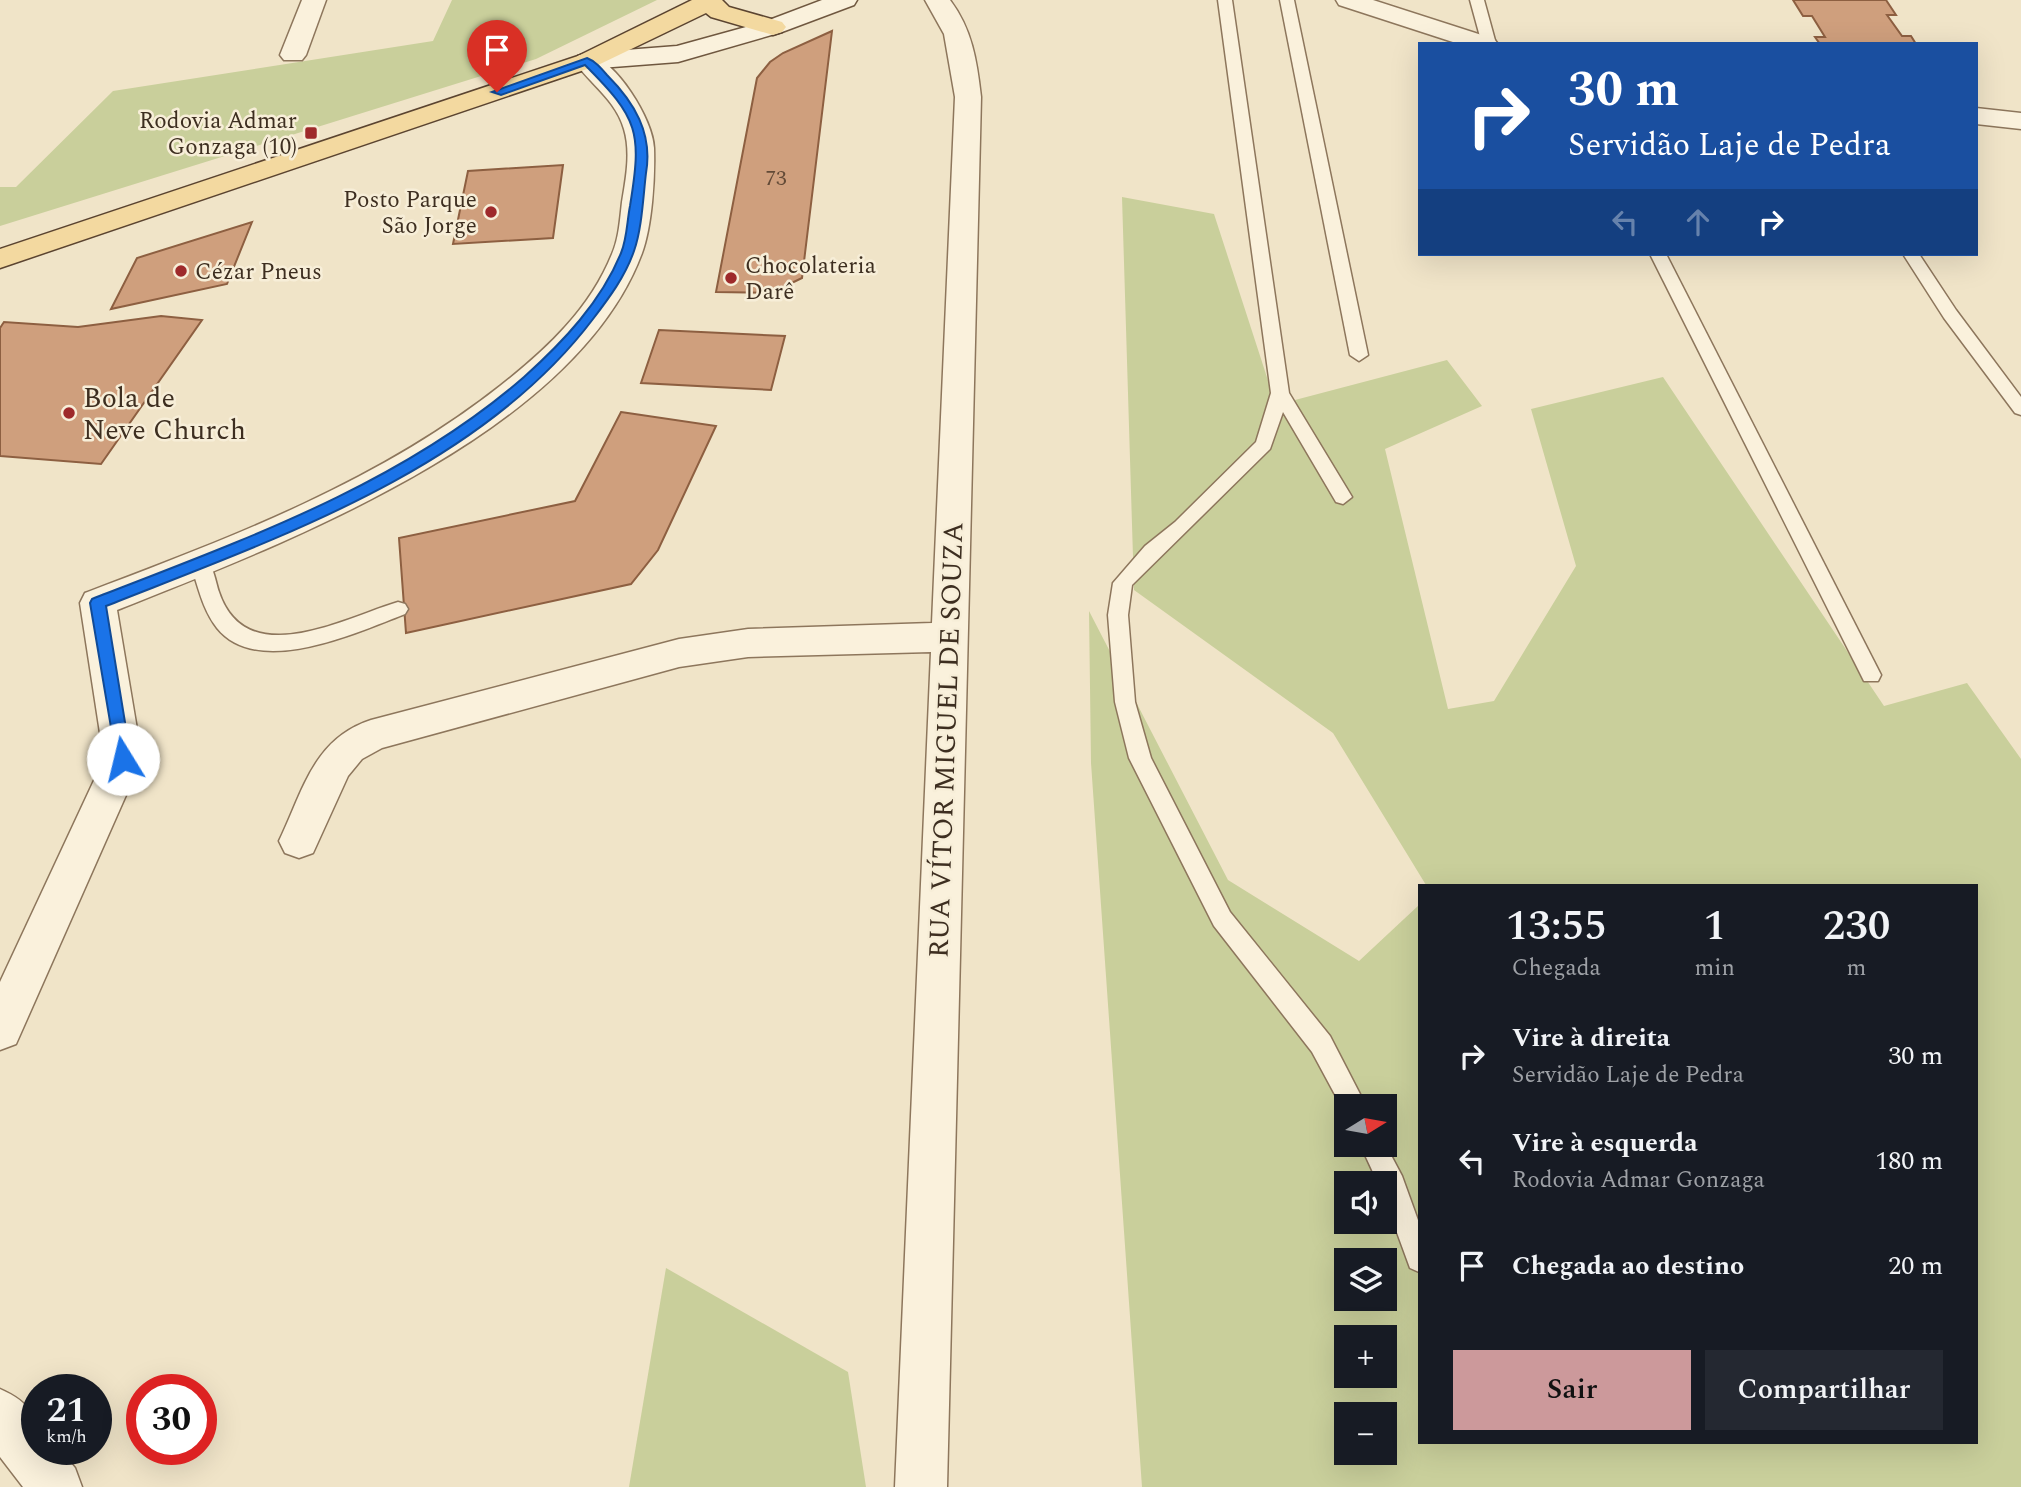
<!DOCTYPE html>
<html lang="pt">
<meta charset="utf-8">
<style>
:root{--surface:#171b24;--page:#242831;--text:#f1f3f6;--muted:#9ea1a6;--accent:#cc999b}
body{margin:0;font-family:Spectral,serif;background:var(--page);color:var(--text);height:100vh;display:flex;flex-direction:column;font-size:26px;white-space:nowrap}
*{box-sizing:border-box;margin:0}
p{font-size:23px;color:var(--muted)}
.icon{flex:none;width:38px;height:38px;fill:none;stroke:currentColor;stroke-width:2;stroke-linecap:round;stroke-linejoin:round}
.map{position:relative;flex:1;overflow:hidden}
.drawer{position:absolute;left:1418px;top:884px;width:560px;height:560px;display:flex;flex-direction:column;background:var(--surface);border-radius:0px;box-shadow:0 7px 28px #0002}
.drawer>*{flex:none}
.hud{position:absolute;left:1418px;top:42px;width:560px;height:214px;border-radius:0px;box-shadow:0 7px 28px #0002;background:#1a4fa0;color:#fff;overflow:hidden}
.needle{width:46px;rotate:79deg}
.buttons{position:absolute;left:1334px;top:1094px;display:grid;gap:14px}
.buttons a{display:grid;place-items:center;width:63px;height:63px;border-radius:0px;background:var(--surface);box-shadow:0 7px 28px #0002;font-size:35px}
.speed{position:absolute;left:21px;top:1374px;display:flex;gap:14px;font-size:35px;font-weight:700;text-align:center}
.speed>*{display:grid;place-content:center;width:91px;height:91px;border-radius:50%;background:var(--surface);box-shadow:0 7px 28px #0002;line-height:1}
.speed small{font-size:18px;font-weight:400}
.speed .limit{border:10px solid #d22;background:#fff;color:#111}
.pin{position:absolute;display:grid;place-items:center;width:60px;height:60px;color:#fff;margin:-72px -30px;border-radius:50% 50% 50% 0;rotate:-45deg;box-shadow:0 0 7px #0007}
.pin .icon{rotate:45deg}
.me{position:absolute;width:77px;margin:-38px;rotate:351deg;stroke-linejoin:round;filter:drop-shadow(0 0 5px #0008)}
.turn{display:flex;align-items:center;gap:24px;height:147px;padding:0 35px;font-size:32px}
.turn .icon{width:91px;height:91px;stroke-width:2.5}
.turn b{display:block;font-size:49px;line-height:60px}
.lanes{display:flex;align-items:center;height:66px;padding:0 35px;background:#0003;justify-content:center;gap:35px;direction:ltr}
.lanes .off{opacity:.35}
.eta{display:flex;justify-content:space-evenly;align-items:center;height:119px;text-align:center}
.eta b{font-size:42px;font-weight:600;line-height:49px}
.cta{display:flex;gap:14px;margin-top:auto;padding:14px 35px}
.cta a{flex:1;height:80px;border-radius:0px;background:var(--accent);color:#111;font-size:28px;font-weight:600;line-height:80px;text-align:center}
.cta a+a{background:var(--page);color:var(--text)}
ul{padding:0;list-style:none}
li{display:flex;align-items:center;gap:21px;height:105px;padding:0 35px}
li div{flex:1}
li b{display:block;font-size:26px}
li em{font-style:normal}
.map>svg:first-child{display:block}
</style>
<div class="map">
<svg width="2021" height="1487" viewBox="0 0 2021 1487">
<rect width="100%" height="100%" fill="#f0e4c8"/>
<!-- green -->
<g fill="#c9cf9b" fill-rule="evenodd">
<polygon points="452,0 657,0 536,59 0,226 0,187 16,187 113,91 433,41"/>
<path d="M 1122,197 L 1214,214 L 1276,405 L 1447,360 L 1482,406 L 1385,449 L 1448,709 L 1494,701 L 1576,566 L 1531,409 L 1663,377 L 1884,706 L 1967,683 L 2021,759 L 2021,1487 L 1142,1487 L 1091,763 L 1089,611 L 1228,880 L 1359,961 L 1419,905 L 1419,1442 L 1976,1442 L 1976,886 L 1426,885 L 1333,733 L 1134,590 ZM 1346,1106 L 1384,1106 L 1384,1144 L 1346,1144 ZM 1346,1183 L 1384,1183 L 1384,1222 L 1346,1222 ZM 1346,1260 L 1384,1260 L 1384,1298 L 1346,1298 ZM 1346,1337 L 1384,1337 L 1384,1376 L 1346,1376 ZM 1346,1414 L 1384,1414 L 1384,1452 L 1346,1452 Z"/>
<polygon points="666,1268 848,1372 866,1487 629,1487"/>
</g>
<!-- building -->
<g fill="#cf9f7d" stroke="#8d5f41" stroke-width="2">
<polygon points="1793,0 1886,0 1896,15 1887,15 1902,36 1911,36 1916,44 1820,44 1815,37 1825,37 1812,16 1803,16"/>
<polygon points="832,31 802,278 771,293 716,292 757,78 770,62 783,53"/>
<polygon points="563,165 553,238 453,244 468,171"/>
<polygon points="252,222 227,284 111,309 137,258"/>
<polygon points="161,316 202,320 101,464 0,456 0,328 4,322 78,327"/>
<polygon points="659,330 785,336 771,390 641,383"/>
<polygon points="621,412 716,426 658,550 631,584 406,633 399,538 575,501"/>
</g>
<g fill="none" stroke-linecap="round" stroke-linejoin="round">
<!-- service casing -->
<g stroke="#8d765c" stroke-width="3">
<g id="service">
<polygon points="1218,0 1232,0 1289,393 1352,497 1343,504 1336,502 1283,412 1270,449 1132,585 1128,615 1135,702 1151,758 1230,912 1330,1036 1362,1098 1365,1106 1346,1106 1346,1115 1312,1052 1214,926 1129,758 1115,702 1108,615 1113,583 1145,546 1175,522 1256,442 1271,393"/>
<polygon points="1280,0 1294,0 1368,355 1359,361 1350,355"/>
<polygon points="1470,0 1484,0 1496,44 1482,44"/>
<polygon points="1650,254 1666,254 1881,675 1878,681 1864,681"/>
<polygon points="1903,254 1919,254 1956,310 2021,397 2021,415 2015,413 1944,318"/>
<path d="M 200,556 C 213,560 215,580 219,592 C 246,673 344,618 398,602 L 405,604 L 408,609 L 405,614 C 358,632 258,679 217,628 C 202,609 198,585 190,563 Z"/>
<polygon points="1384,1142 1402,1176 1419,1223 1419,1272 1410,1268 1384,1197 1384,1183 1378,1183 1360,1144 1384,1144"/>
</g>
</g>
<!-- minor casing -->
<g stroke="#8d765c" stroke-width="3">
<g id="minor">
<polygon points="302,0 326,0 306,55 302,60 284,60 280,55"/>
<path d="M 925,0 L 950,0 C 972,29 977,61 981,97 L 947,1487 L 895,1487 L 931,652 L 748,657 L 679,667 L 382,748 L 362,759 L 348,776 L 313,853 L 299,858 L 285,853 L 279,841 C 303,791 313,739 371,720 L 679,639 L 748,629 L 932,623 L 955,97 L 944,34 Z"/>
<polygon points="1336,0 1373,0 1494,39 1498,44 1459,44 1339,5"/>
<path d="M 587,53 C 616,60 653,119 654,148 C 655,178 652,226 642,253 C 575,434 283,544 117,610 L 142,759 L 16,1044 L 0,1050 L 0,982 L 104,759 L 80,603 L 85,593 C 230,538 377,483 500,386 C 546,350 590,309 612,254 C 619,238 620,219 622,202 C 626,178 631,152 624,129 C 616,100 590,84 574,61 L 578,56 Z"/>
<polygon points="1976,108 2021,113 2021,129 1976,124"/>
<path d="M 0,1389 C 32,1403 37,1417 37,1449 L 59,1449 L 75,1468 L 82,1487 L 23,1487 L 0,1457 Z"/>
</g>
</g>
<!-- secondary casing -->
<g stroke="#6f573f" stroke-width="3">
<polygon id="secondary" points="822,0 857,0 854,5 782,32 678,62 587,69 578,66 574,61 578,56 587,53 677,46 764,22"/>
</g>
<!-- primary casing -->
<g stroke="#5b4430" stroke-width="3">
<polygon id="primary" points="692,0 722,0 729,7 782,22 786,27 782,32 773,35 711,17 706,13 596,66 0,268 0,249 578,56"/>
</g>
<!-- service -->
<use href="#service" fill="#faf1dc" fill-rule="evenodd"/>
<!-- minor -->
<use href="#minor" fill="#faf1dc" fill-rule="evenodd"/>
<!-- secondary -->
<use href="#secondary" fill="#faf1dc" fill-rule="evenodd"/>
<!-- primary -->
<use href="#primary" fill="#f3d9a0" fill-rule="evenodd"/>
</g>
<!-- route -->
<path fill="#1a73e8" stroke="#114b97" stroke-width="2" d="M 587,58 C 595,61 601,68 607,75 C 634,102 653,133 646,173 C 643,198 642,228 634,251 C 625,277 609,298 593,319 C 479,470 275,539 106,606 L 131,759 L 123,765 L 117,763 L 90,603 L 92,599 C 243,540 400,485 524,377 C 563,342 601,302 621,253 C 627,239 627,221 630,206 C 642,132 639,119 585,65 L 501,95 L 492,92 Z"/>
<!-- markers -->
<g fill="#9e2a2b" stroke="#f7eed8" stroke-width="2.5">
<rect x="304" y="126" width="14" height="14" rx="3.5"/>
<circle cx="491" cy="212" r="7"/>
<circle cx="181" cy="271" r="7"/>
<circle cx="731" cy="278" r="7"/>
<circle cx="69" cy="413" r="7"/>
</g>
<g text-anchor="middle" stroke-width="5" stroke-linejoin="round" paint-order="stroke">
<!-- far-number labels -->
<g font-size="21" fill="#624a37">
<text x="776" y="185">73</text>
</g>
<!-- far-poi labels -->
<g font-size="23" fill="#3d2e20" stroke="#f7eed8" text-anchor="end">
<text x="297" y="128">Rodovia Admar<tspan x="297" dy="26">Gonzaga (10)</tspan></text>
<text x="477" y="207">Posto Parque<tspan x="477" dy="26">São Jorge</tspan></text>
<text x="745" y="273" text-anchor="start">Chocolateria<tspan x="745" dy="26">Darê</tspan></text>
<text x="195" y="279" text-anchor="start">Cézar Pneus</text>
</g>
<!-- poi labels -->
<g font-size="28" fill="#3d2e20" stroke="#f7eed8" text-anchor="start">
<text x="83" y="407">Bola de<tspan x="83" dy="32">Neve Church</tspan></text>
</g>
<!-- street labels -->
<g font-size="28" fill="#3d2e20" stroke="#f7eed8">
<text transform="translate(945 740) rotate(-88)" y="10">RUA VÍTOR MIGUEL DE SOUZA</text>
</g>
</g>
</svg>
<div class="buttons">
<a><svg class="needle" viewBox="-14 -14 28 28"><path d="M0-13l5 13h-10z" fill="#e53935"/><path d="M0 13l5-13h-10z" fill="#9ea1a6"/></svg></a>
<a><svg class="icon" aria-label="sound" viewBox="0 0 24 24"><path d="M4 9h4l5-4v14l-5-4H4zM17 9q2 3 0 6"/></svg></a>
<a><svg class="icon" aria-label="layers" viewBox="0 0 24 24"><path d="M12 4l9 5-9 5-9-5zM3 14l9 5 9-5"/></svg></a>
<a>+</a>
<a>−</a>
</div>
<div class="speed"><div>21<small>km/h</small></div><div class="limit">30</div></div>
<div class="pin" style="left:497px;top:92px;background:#d93025"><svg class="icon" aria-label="arrive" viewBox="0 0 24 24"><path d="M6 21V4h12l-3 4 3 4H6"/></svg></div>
<svg class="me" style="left:123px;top:759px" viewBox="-20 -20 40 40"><circle r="19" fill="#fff"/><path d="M0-13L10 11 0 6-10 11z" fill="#1a73e8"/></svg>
<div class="hud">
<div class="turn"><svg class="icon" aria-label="right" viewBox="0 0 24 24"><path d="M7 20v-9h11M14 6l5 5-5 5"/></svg><div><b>30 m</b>Servidão Laje de Pedra</div></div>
<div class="lanes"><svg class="icon off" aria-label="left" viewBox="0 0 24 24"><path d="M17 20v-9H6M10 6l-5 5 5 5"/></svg><svg class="icon off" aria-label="ahead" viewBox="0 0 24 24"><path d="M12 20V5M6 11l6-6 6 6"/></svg><svg class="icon" aria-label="right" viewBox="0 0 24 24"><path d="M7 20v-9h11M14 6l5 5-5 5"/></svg></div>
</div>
<section class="drawer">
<div class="eta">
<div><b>13:55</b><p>Chegada</p></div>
<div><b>1</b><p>min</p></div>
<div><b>230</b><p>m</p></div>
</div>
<ul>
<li><svg class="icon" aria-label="right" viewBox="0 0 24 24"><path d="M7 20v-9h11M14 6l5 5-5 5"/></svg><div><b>Vire à direita</b><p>Servidão Laje de Pedra</p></div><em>30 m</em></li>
<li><svg class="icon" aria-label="left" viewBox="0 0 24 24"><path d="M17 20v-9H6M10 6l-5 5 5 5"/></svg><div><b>Vire à esquerda</b><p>Rodovia Admar Gonzaga</p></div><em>180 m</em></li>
<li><svg class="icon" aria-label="arrive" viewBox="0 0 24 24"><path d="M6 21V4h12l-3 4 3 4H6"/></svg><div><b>Chegada ao destino</b></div><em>20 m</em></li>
</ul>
<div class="cta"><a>Sair</a><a>Compartilhar</a></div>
</section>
</div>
